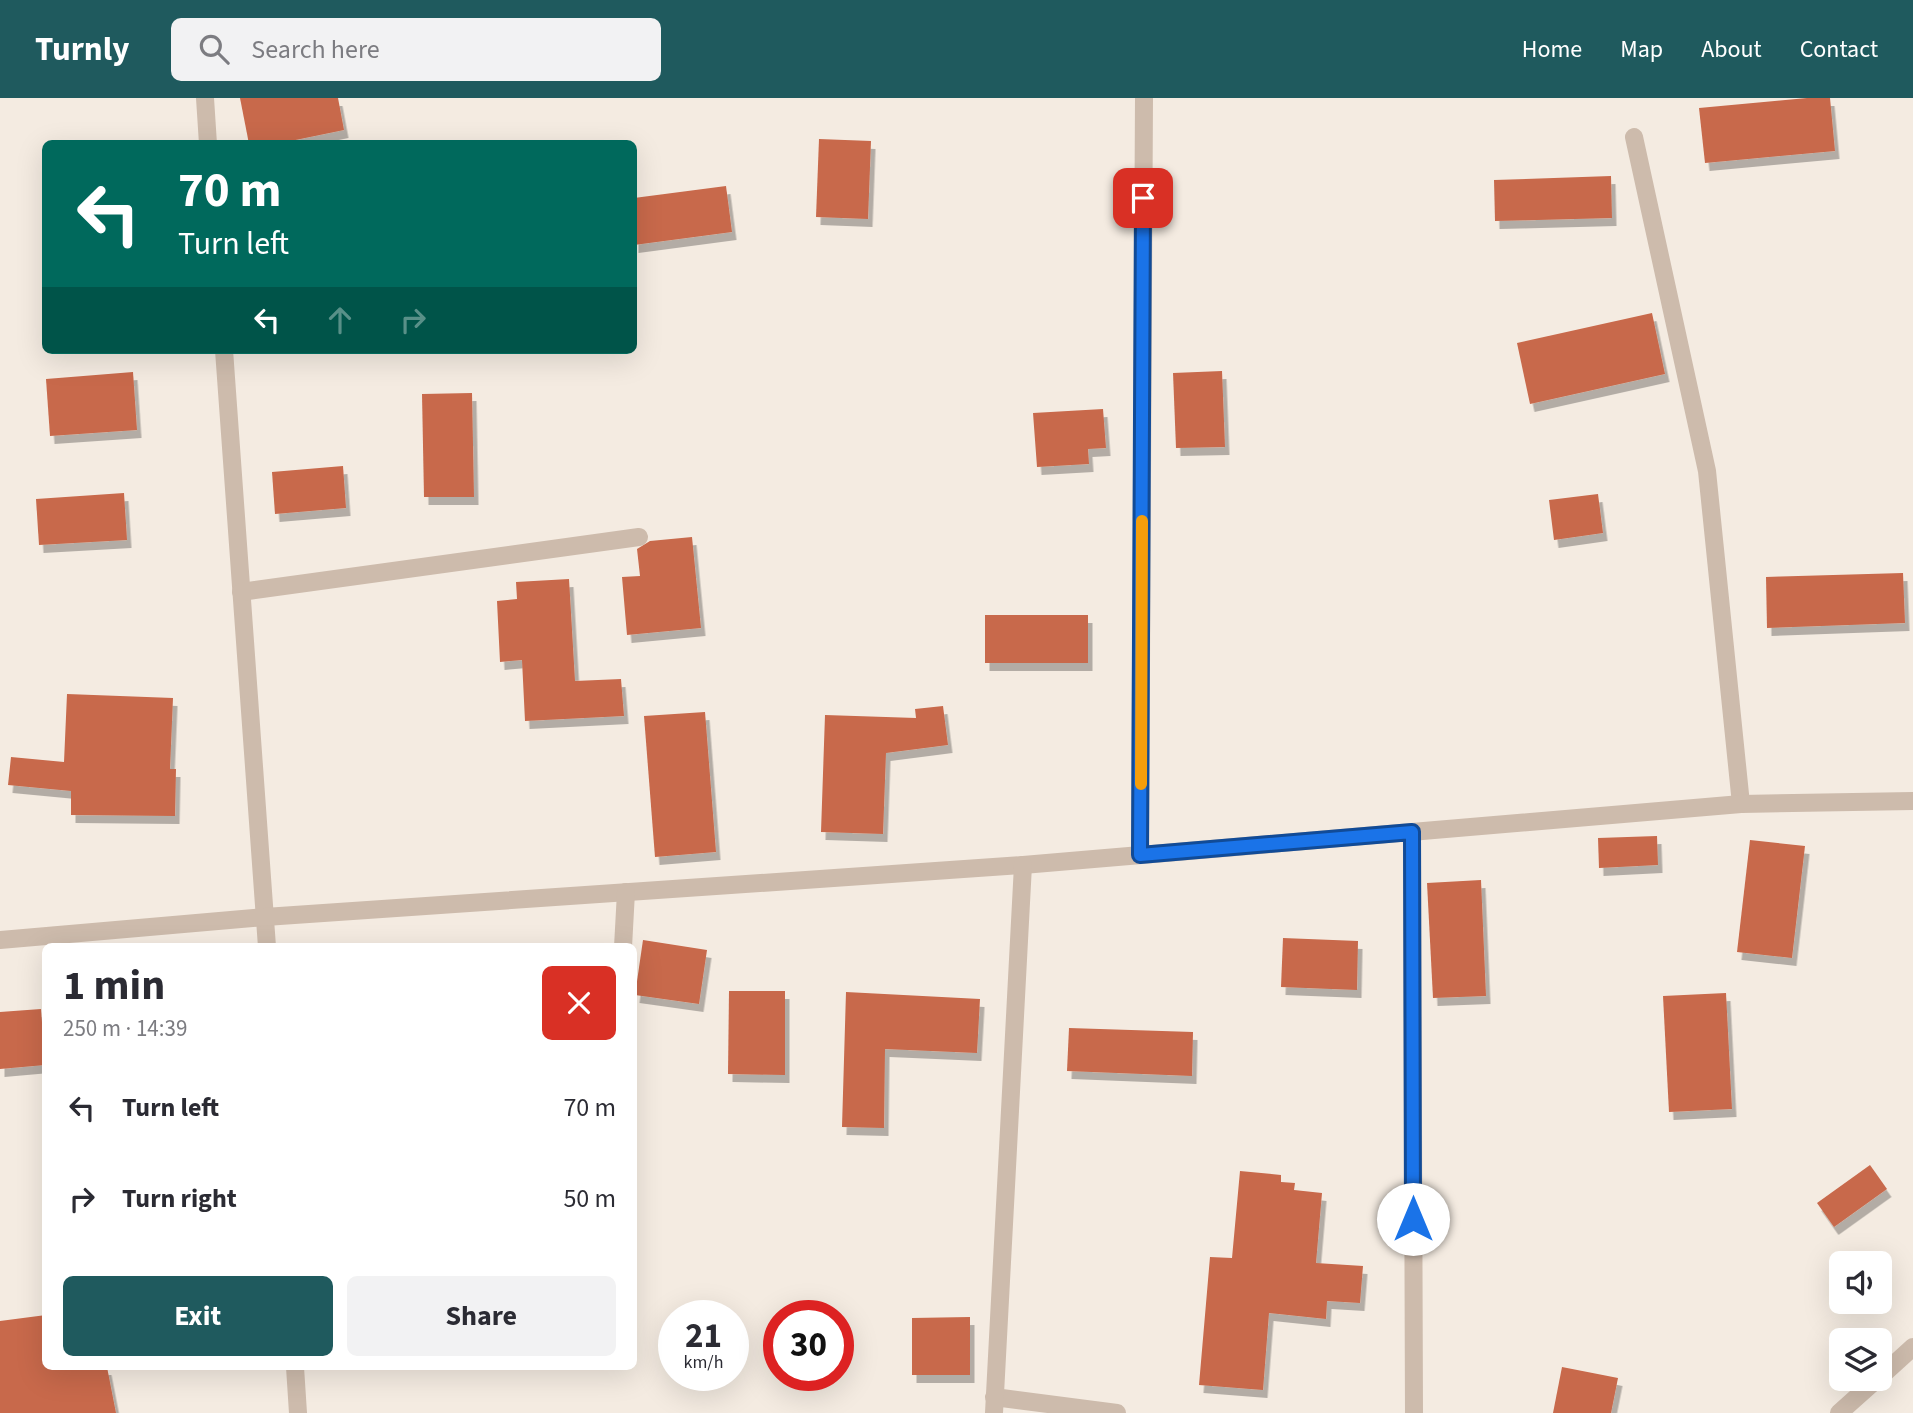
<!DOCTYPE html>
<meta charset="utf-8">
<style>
:root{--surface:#fff;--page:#f2f2f3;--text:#2b2b33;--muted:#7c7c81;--accent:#1f5a5e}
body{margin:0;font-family:"Source Sans 3",sans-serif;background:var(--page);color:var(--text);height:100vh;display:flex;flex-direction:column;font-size:26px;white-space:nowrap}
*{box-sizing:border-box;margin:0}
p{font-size:23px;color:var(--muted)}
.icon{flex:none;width:38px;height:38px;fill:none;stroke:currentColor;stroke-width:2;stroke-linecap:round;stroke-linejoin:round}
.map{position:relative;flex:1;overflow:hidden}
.sheet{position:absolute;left:42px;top:845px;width:595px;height:427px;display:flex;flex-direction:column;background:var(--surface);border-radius:10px;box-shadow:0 7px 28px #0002}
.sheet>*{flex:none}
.banner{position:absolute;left:42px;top:42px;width:595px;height:214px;border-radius:10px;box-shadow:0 7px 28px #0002;background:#00695c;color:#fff;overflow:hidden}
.tools{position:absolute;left:1829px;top:1153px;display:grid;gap:14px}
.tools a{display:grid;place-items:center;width:63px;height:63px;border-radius:10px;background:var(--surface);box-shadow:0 7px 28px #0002;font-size:35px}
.speed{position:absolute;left:658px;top:1202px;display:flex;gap:14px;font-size:35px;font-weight:700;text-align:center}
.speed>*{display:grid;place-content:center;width:91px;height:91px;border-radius:50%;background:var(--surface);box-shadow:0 7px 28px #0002;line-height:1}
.speed small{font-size:18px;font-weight:400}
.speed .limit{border:10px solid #d22;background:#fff;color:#111}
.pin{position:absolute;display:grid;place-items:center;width:60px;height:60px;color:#fff;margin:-30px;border-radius:14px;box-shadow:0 4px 10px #0006}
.me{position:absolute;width:77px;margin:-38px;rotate:0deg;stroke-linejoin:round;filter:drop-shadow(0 0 5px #0008)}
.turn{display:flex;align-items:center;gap:24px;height:147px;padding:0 21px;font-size:32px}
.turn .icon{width:91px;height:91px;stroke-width:2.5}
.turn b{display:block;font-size:49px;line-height:60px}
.lanes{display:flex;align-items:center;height:66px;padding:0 21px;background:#0003;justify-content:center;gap:35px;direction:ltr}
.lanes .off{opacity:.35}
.round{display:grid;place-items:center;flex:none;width:74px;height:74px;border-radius:10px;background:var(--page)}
.summary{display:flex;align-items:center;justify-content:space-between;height:119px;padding:0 21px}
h1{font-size:42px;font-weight:700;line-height:52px}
.primary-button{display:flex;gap:14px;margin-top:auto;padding:14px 21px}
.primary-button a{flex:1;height:80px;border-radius:10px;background:var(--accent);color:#fff;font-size:28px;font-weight:700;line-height:80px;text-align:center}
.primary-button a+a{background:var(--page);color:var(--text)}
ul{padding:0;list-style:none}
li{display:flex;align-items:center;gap:21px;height:91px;padding:0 21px}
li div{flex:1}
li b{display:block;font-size:26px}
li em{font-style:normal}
header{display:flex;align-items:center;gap:42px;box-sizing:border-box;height:98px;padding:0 35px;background:var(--accent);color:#fff}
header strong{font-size:33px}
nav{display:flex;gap:38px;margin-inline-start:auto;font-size:24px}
.search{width:490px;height:63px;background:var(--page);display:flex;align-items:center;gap:18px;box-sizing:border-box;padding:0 24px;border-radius:10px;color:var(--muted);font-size:26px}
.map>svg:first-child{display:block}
</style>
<header>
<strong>Turnly</strong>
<div class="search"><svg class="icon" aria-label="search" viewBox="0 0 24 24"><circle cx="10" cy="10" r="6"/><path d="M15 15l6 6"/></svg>Search here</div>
<nav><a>Home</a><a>Map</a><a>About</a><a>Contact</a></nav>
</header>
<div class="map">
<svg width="1913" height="1315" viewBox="0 0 1913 1315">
<defs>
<filter id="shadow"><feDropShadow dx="4.5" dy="8" stdDeviation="0" flood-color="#0004"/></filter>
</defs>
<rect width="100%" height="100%" fill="#f4ebe1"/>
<!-- building -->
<g fill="#c8694b" filter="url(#shadow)">
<polygon points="240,0 338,0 344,32 276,46 249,46"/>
<polygon points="1807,0 1830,0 1835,53 1705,65 1699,10"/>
<polygon points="819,41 871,43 868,121 816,119"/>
<polygon points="1611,78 1612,120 1495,123 1494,82"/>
<polygon points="726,88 732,134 634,147 634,100"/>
<polygon points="1652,215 1665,276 1530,306 1517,245"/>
<polygon points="1222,273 1225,349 1176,350 1173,275"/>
<polygon points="133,274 137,332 50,338 46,281"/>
<polygon points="472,295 474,399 424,399 422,296"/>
<polygon points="1103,311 1106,350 1088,351 1089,366 1037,369 1033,315"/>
<polygon points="343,368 346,410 275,416 272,374"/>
<polygon points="124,395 127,442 39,447 36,401"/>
<polygon points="1598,396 1603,435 1554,442 1549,402"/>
<polygon points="692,439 701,530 627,537 622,479 640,478 637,451 650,443"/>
<polygon points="1903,475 1905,525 1767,530 1766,479"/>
<polygon points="569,481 575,583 621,581 624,618 525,623 522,562 500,564 497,503 517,501 516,484"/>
<rect x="985" y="517" width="103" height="48"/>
<polygon points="67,596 173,600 170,671 176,671 175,718 71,717 71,693 8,687 11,659 64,664"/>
<polygon points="943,608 948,647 886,655 883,736 821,734 825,617 916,620 915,611"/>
<polygon points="705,614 716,754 655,759 644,618"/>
<polygon points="1657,738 1658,767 1599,770 1598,740"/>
<polygon points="1750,742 1805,748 1792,860 1737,854"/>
<polygon points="1481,782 1486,898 1433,900 1427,785"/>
<polygon points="1283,840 1358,843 1357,892 1281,889"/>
<polygon points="643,842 707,852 699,906 635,897"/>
<polygon points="729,893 785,893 785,977 728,976"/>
<polygon points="846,894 980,901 977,955 885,951 884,1030 842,1029"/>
<polygon points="1726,895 1732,1011 1669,1014 1663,898"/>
<polygon points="41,911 45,967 0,971 0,914"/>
<polygon points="1069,930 1193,934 1192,978 1067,973"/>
<polygon points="1870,1067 1887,1091 1834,1129 1817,1105"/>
<polygon points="1240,1073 1281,1077 1281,1084 1295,1085 1294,1092 1322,1095 1316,1165 1363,1168 1360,1205 1327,1203 1326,1221 1269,1215 1263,1292 1199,1287 1210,1159 1232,1160"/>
<polygon points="46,1217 46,1269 107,1269 116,1315 0,1315 0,1223"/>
<polygon points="970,1219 970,1277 912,1277 912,1220"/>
<polygon points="1562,1269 1618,1280 1611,1315 1553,1315"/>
</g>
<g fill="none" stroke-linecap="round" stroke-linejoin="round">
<!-- minor -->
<g stroke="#cdbbac" stroke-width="18">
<polyline points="205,0 208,46"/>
<polyline points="1634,39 1707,373 1741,706"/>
<polyline points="224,252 267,849"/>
<polyline points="241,494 639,439"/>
<polyline points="1412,734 1414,1315"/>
<polyline points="1140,757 1144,0"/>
<polyline points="0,842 265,819 1023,767 1741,706 1913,703"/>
<polyline points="623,849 626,794"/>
<polyline points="295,1269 298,1315"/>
<polyline points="1880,1279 1913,1249"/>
<polyline points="994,1299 1117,1315"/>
<polyline points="994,1315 1023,767"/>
<polyline points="1839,1315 1877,1281"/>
</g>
</g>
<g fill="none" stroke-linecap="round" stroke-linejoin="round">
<!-- route casing -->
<g stroke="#114b97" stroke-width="18">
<polyline id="route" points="1143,100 1140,757 1412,734 1413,1121"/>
</g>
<!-- route -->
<use href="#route" stroke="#1a73e8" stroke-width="12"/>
<!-- slow -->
<polyline stroke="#f59e0b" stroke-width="12" points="1141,686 1142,423"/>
</g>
</svg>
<div class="tools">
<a><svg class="icon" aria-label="sound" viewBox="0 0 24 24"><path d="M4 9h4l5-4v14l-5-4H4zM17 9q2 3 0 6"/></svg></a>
<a><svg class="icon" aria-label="layers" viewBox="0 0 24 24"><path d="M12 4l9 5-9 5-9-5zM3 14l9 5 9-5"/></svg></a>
</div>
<div class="speed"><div>21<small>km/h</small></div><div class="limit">30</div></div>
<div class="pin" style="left:1143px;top:100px;background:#d93025"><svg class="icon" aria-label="arrive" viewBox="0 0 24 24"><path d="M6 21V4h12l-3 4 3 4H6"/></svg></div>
<svg class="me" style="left:1413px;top:1121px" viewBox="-20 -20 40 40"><circle r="19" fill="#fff"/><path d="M0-13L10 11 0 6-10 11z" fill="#1a73e8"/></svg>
<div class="banner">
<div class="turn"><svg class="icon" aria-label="left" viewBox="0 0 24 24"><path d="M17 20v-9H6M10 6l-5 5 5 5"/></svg><div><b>70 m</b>Turn left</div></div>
<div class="lanes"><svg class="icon" aria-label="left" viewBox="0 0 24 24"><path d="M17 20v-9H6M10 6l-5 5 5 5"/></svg><svg class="icon off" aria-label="ahead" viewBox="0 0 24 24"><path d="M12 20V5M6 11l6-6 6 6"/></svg><svg class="icon off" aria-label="right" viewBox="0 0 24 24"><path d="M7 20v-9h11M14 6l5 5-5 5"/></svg></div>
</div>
<section class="sheet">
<div class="summary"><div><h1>1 min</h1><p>250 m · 14:39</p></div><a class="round" style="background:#d93025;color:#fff"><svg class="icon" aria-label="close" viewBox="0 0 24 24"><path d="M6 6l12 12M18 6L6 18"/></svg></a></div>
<ul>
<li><svg class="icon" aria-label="left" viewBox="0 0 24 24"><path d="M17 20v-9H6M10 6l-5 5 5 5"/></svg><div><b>Turn left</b></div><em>70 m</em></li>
<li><svg class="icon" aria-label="right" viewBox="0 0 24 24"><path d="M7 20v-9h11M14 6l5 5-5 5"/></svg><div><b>Turn right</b></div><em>50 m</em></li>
</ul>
<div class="primary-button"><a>Exit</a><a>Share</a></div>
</section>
</div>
